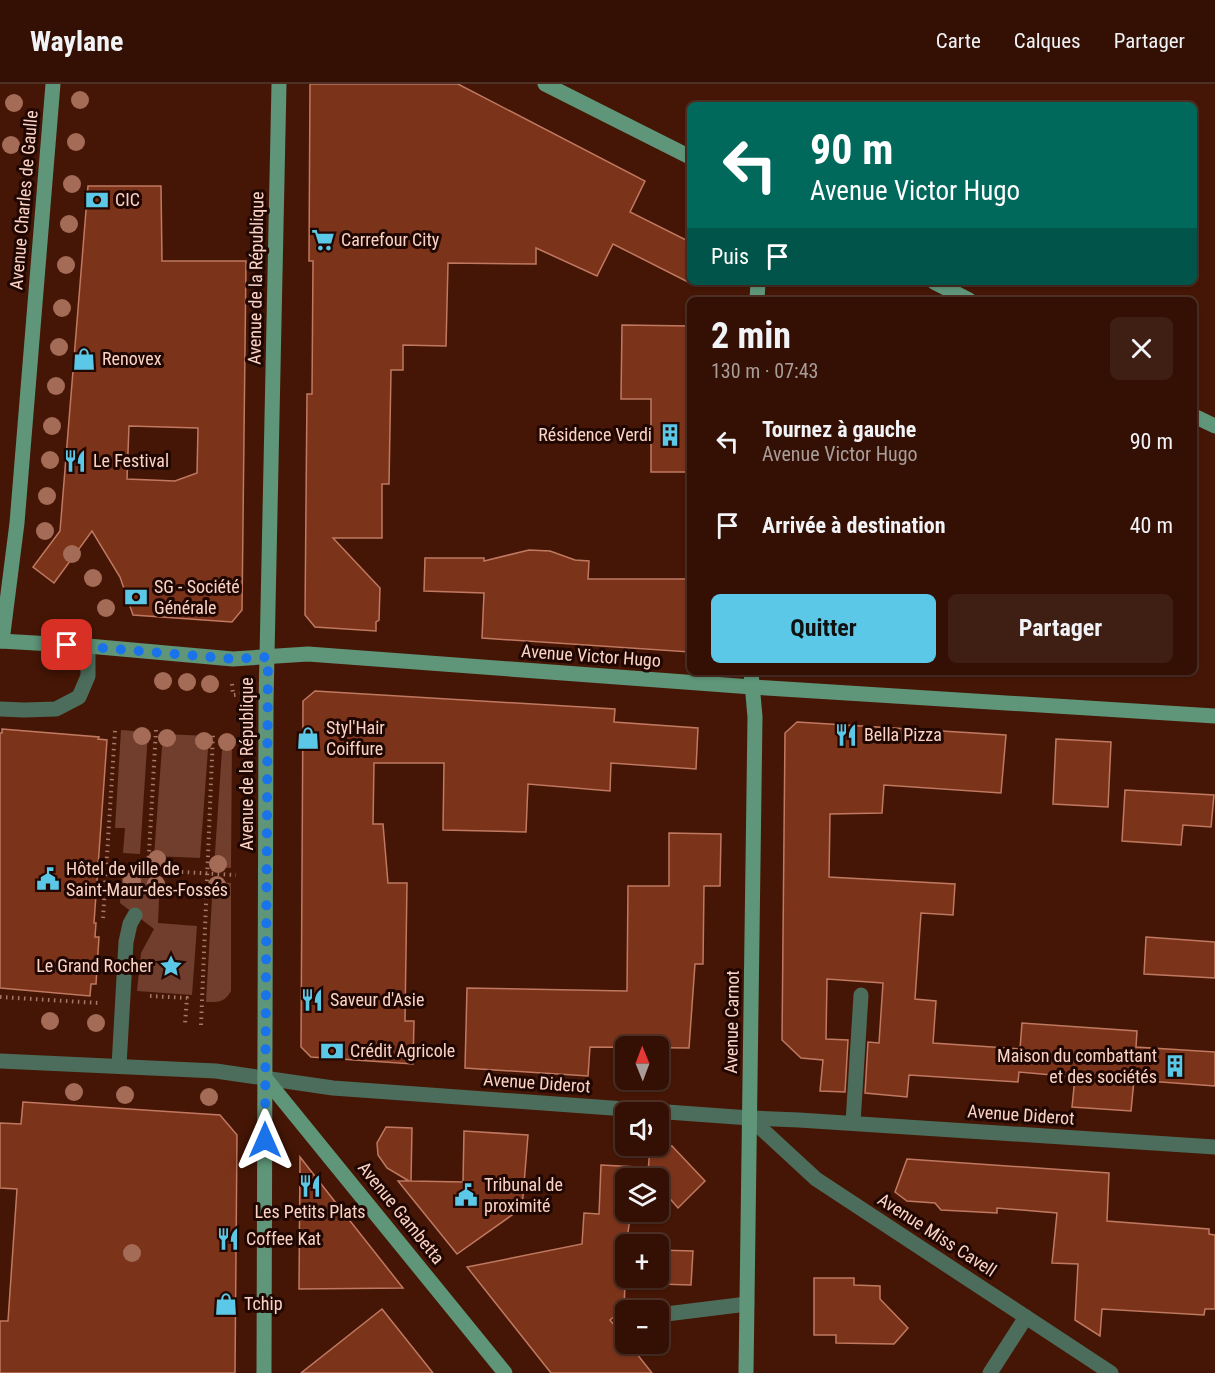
<!DOCTYPE html>
<html lang="fr">
<meta charset="utf-8">
<style>
:root{--surface:#341004;--page:#3f1e13;--text:#f1f3f6;--muted:#a99d9a;--line:#4e3026;--accent:#5bc8e7}
body{margin:0;font-family:"Roboto Condensed",sans-serif;background:var(--page);color:var(--text);height:100vh;display:flex;flex-direction:column;font-size:22px;white-space:nowrap}
*{box-sizing:border-box;margin:0}
p{font-size:20px;color:var(--muted)}
.icon{flex:none;width:33px;height:33px;fill:none;stroke:currentColor;stroke-width:2;stroke-linecap:round;stroke-linejoin:round}
.map{position:relative;flex:1;overflow:hidden}
.sheet{position:absolute;left:687px;top:213px;width:510px;height:378px;display:flex;flex-direction:column;background:var(--surface);border-radius:9px;box-shadow:0 2px 4px #0004,0 0 0 2px var(--line)}
.sheet>*{flex:none}
.banner{position:absolute;left:687px;top:18px;width:510px;height:183px;border-radius:9px;box-shadow:0 2px 4px #0004,0 0 0 2px var(--line);background:#00695c;color:#fff;overflow:hidden}
.needle{width:39px;rotate:359deg}
.tools{position:absolute;left:615px;top:952px;display:grid;gap:12px}
.tools a{display:grid;place-items:center;width:54px;height:54px;border-radius:9px;background:var(--surface);box-shadow:0 2px 4px #0004,0 0 0 2px var(--line);font-size:30px}
.pin{position:absolute;display:grid;place-items:center;width:51px;height:51px;color:#fff;margin:-26px;border-radius:12px;box-shadow:0 3px 9px #0006}
.me{position:absolute;width:66px;margin:-33px;rotate:0deg;stroke-linejoin:round;filter:drop-shadow(0 0 4px #0008)}
.turn{display:flex;align-items:center;gap:21px;height:126px;padding:0 24px;font-size:27px}
.turn .icon{width:78px;height:78px;stroke-width:2.5}
.turn b{display:block;font-size:42px;line-height:51px}
.then{display:flex;align-items:center;height:57px;padding:0 24px;background:#0003;gap:12px;font-size:22px}
.round{display:grid;place-items:center;flex:none;width:63px;height:63px;border-radius:9px;background:var(--page)}
.headline{display:flex;align-items:center;justify-content:space-between;height:102px;padding:0 24px}
h1{font-size:36px;font-weight:700;line-height:45px}
.button{display:flex;gap:12px;margin-top:auto;padding:12px 24px}
.button a{flex:1;height:69px;border-radius:9px;background:var(--accent);color:#111;font-size:24px;font-weight:700;line-height:69px;text-align:center}
.button a+a{background:var(--page);color:var(--text)}
ul{padding:0;list-style:none}
li{display:flex;align-items:center;gap:18px;height:84px;padding:0 24px}
li div{flex:1}
li b{display:block;font-size:22px}
li em{font-style:normal}
header{display:flex;align-items:center;gap:36px;box-sizing:border-box;height:84px;padding:0 30px;background:var(--surface);border-bottom:2px solid var(--line)}
header strong{font-size:28px}
nav{display:flex;gap:33px;margin-inline-start:auto;font-size:21px}
.map>svg:first-child{display:block}
</style>
<header>
<strong>Waylane</strong>
<nav><a>Carte</a><a>Calques</a><a>Partager</a></nav>
</header>
<div class="map">
<svg width="1215" height="1289" viewBox="0 0 1215 1289">
<rect width="100%" height="100%" fill="#451605"/>
<!-- green -->
<g fill="#713e2d">
<polygon points="121,646 148,648 140,770 123,769 125,744 115,744"/>
<polygon points="163,650 209,652 200,774 154,772"/>
<polygon points="223,652 232,653 231,784 214,783"/>
<polygon points="122,792 160,795 158,839 197,842 192,911 137,907 141,869 154,845 120,819"/>
<path d="M 213,797 L 231,799 L 231,907 C 224,919 219,918 206,918 Z"/>
</g>
<!-- building -->
<g fill="#7b331a" stroke="#c07961" stroke-width="1.5" fill-rule="evenodd">
<polygon points="310,0 458,0 645,97 630,128 690,158 690,199 613,160 597,192 536,164 536,180 448,179 446,262 403,261 403,286 391,286 389,400 382,400 382,454 333,454 380,504 379,536 376,538 376,547 315,543 305,531 307,310 312,310 313,177 309,177"/>
<path d="M 88,102 L 161,102 L 162,177 L 246,177 L 242,526 L 232,538 L 133,531 L 120,493 L 92,447 L 54,499 L 33,483 L 60,447 ZM 129,342 L 198,344 L 197,389 L 175,397 L 127,395 Z"/>
<polygon points="622,241 690,242 690,388 651,388 651,315 621,315"/>
<polygon points="529,466 550,467 575,476 589,477 588,495 690,495 690,568 482,554 484,509 424,507 425,474 484,474 484,477"/>
<polygon points="315,607 615,625 614,638 698,644 696,685 611,679 610,707 528,700 526,748 443,746 444,679 374,679 373,740 383,740 388,799 407,799 405,937 414,937 413,980 311,973 301,963 303,617"/>
<polygon points="797,638 1006,651 1001,709 884,701 882,729 830,730 829,793 955,800 953,831 921,829 915,915 936,917 933,959 1020,965 1022,939 1137,947 1136,963 1215,968 1215,1002 1134,996 1131,1027 1072,1023 1075,993 1019,988 1018,998 909,991 907,1013 865,1009 868,958 879,959 883,899 827,895 826,955 848,956 845,1008 820,1007 823,976 801,974 782,956 785,649"/>
<polygon points="2,645 99,653 98,655 107,656 94,839 96,839 95,853 99,853 96,900 91,900 90,912 0,904 0,649 2,649"/>
<polygon points="1056,655 1111,658 1108,723 1053,720"/>
<polygon points="1125,706 1214,711 1211,743 1183,741 1181,761 1122,757"/>
<polygon points="669,749 721,750 720,802 704,802 703,880 695,880 689,964 590,963 588,992 465,984 467,904 627,907 628,802 669,802"/>
<polygon points="1146,853 1215,858 1215,894 1144,890"/>
<polygon points="23,1018 220,1031 237,1051 235,1289 0,1289 0,1237 8,1237 17,1105 0,1104 0,1039 21,1040"/>
<polygon points="386,1043 412,1044 411,1097 463,1098 464,1047 528,1051 522,1124 457,1170 398,1097 409,1097 387,1084 378,1071 377,1059"/>
<polygon points="650,1062 672,1062 705,1097 678,1124 658,1101 658,1095 653,1095 648,1089"/>
<polygon points="300,1073 343,1128 403,1204 299,1205"/>
<polygon points="907,1075 1109,1089 1107,1137 1209,1145 1209,1150 1215,1151 1215,1225 1205,1225 1204,1231 1102,1225 1100,1252 1075,1236 1078,1180 1052,1179 1057,1129 997,1124 997,1129 941,1126 935,1119 907,1117 895,1108"/>
<polygon points="601,1081 637,1083 635,1095 626,1095 626,1128 631,1128 626,1161 626,1194 658,1194 658,1166 693,1167 691,1201 625,1199 624,1225 610,1236 626,1255 626,1260 629,1260 652,1289 551,1289 467,1183 582,1160 584,1129 599,1130"/>
<polygon points="814,1194 854,1194 854,1201 880,1202 880,1215 908,1244 894,1260 836,1259 836,1251 814,1251"/>
<polygon points="382,1225 433,1289 301,1289"/>
</g>
<g fill="none" stroke-linecap="round" stroke-linejoin="round">
<!-- path -->
<g stroke="#a4796a" stroke-width="4" stroke-dasharray="1.5 4.5" stroke-linecap="butt">
<polyline points="232,600 233,611 242,610"/>
<polyline points="156,646 148,786 236,791"/>
<polyline points="103,834 115,646"/>
<polyline points="150,912 187,914 185,940"/>
<polyline points="0,913 98,919"/>
<polyline points="201,941 213,650"/>
</g>
<!-- lane -->
<g stroke="#4c6d5b" stroke-width="15">
<polyline points="0,625 24,626 56,625 79,613 88,592 88,562"/>
<polyline points="119,982 126,858 130,840 135,831"/>
<polyline points="853,1039 861,911"/>
<polyline points="658,1231 747,1220"/>
<polyline points="990,1289 1026,1233"/>
</g>
<!-- street -->
<g stroke="#4c6d5b" stroke-width="15">
<polyline points="0,977 216,987 333,1004 750,1034 799,1036 1215,1063"/>
<polyline points="750,1034 816,1095 1111,1289"/>
</g>
<!-- secondary -->
<g stroke="#5f9578" stroke-width="15">
<polyline points="545,0 690,73"/>
<polyline points="934,198 969,216"/>
<polyline points="757,216 758,198"/>
<polyline points="1194,332 1215,342"/>
<polyline points="0,557 88,562 233,575 308,570 752,603 1215,632"/>
<polyline points="2,557 17,439 53,0"/>
<polyline points="265,994 505,1289"/>
<polyline points="264,1289 266,619 279,0"/>
<polyline points="746,1289 755,633 751,588"/>
</g>
</g>
<!-- trees -->
<g fill="#a46b57">
<circle cx="80" cy="16" r="9"/>
<circle cx="14" cy="19" r="9"/>
<circle cx="76" cy="58" r="9"/>
<circle cx="11" cy="61" r="9"/>
<circle cx="72" cy="100" r="9"/>
<circle cx="69" cy="140" r="9"/>
<circle cx="66" cy="181" r="9"/>
<circle cx="62" cy="224" r="9"/>
<circle cx="59" cy="263" r="9"/>
<circle cx="56" cy="302" r="9"/>
<circle cx="52" cy="342" r="9"/>
<circle cx="50" cy="376" r="9"/>
<circle cx="47" cy="412" r="9"/>
<circle cx="45" cy="447" r="9"/>
<circle cx="72" cy="470" r="9"/>
<circle cx="93" cy="494" r="9"/>
<circle cx="106" cy="524" r="9"/>
<circle cx="163" cy="597" r="9"/>
<circle cx="187" cy="598" r="9"/>
<circle cx="210" cy="600" r="9"/>
<circle cx="142" cy="652" r="9"/>
<circle cx="167" cy="654" r="9"/>
<circle cx="204" cy="657" r="9"/>
<circle cx="227" cy="658" r="9"/>
<circle cx="157" cy="775" r="9"/>
<circle cx="218" cy="780" r="9"/>
<circle cx="132" cy="797" r="9"/>
<circle cx="156" cy="800" r="9"/>
<circle cx="217" cy="801" r="9"/>
<circle cx="50" cy="937" r="9"/>
<circle cx="96" cy="939" r="9"/>
<circle cx="74" cy="1008" r="9"/>
<circle cx="125" cy="1011" r="9"/>
<circle cx="209" cy="1013" r="9"/>
<circle cx="132" cy="1169" r="9"/>
</g>
<g fill="none" stroke-linecap="round" stroke-linejoin="round">
<!-- route -->
<polyline stroke="#1a73e8" stroke-width="10" stroke-dasharray="0 18" points="67,561 233,575 268,573 265,1056"/>
</g>
<!-- icons -->
<defs>
<g id="bank-bare" transform="scale(1.8)"><path d="M-6-4H6V4H-6ZM0-2.3a2.3 2.3 0 1 0 0 4.6a2.3 2.3 0 1 0 0-4.6Z" fill="#5bc8e7" stroke="#200701" stroke-width="2.5" paint-order="stroke"/></g>
<g id="supermarket-bare" transform="scale(1.8)"><path d="M-6-5.5h2.5l.6 2H6L4.5 2H-2.5L-4.4-4H-6ZM-1.5 3.2a1.3 1.3 0 1 0 .1 0ZM3 3.2a1.3 1.3 0 1 0 .1 0Z" fill="#5bc8e7" stroke="#200701" stroke-width="2.5" paint-order="stroke"/></g>
<g id="shop-bare" transform="scale(1.8)"><path d="M-5-2.5h2.3a2.7 3.5 0 0 1 5.4 0H5L5.5 6h-11ZM-1.5-2.5h3a1.5 2.3 0 0 0-3 0Z" fill="#5bc8e7" stroke="#200701" stroke-width="2.5" paint-order="stroke"/></g>
<g id="building-bare" transform="scale(1.8)"><path d="M-4-6H4V6H1V3H-1V6H-4ZM-2.5-4.3h1.7v1.8h-1.7ZM.8-4.3h1.7v1.8H.8ZM-2.5-1h1.7V.8h-1.7ZM.8-1h1.7V.8H.8Z" fill="#5bc8e7" stroke="#200701" stroke-width="2.5" paint-order="stroke"/></g>
<g id="restaurant-bare" transform="scale(1.8)"><path d="M-5-6h1v4h1v-4h1v4h1v-4h1v5L-1.5 .5V6h-2V.5L-5-1ZM5-6V6H3V1.5H1.5Q1.5-4 5-6Z" fill="#5bc8e7" stroke="#200701" stroke-width="2.5" paint-order="stroke"/></g>
<g id="civic-bare" transform="scale(1.8)"><path d="M-.6-6.5H3V-4.5H.6V-3L4-1V1h2V6H-6V1h2V-1L-.6-3ZM-1.2 2.5V6h2.4V2.5Z" fill="#5bc8e7" stroke="#200701" stroke-width="2.5" paint-order="stroke"/></g>
<g id="sight-bare" transform="scale(1.8)"><path d="M0-6L1.8-2.2L6-1.7L2.9 1.2L3.7 5.4L0 3.3L-3.7 5.4L-2.9 1.2L-6-1.7L-1.8-2.2Z" fill="#5bc8e7" stroke="#200701" stroke-width="2.5" paint-order="stroke"/></g>
</defs>
<g fill-rule="evenodd">
<use href="#bank-bare" x="97" y="116"/>
<use href="#supermarket-bare" x="323" y="156"/>
<use href="#shop-bare" x="84" y="275"/>
<use href="#building-bare" x="670" y="351"/>
<use href="#restaurant-bare" x="75" y="377"/>
<use href="#bank-bare" x="136" y="513"/>
<use href="#restaurant-bare" x="846" y="651"/>
<use href="#shop-bare" x="308" y="654"/>
<use href="#civic-bare" x="48" y="795"/>
<use href="#sight-bare" x="171" y="882"/>
<use href="#restaurant-bare" x="312" y="916"/>
<use href="#bank-bare" x="332" y="967"/>
<use href="#building-bare" x="1175" y="982"/>
<use href="#restaurant-bare" x="310" y="1102"/>
<use href="#civic-bare" x="466" y="1111"/>
<use href="#restaurant-bare" x="228" y="1155"/>
<use href="#shop-bare" x="226" y="1220"/>
</g>
<g text-anchor="middle" stroke-width="6" stroke-linejoin="round" paint-order="stroke">
<!-- street labels -->
<g font-size="18" fill="#fad3c6" stroke="#200701">
<text transform="translate(24 116) rotate(-85)" y="6">Avenue Charles de Gaulle</text>
<text transform="translate(256 194) rotate(-89)" y="6">Avenue de la République</text>
<text transform="translate(591 572) rotate(4)" y="6">Avenue Victor Hugo</text>
<text transform="translate(247 680) rotate(-90)" y="6">Avenue de la République</text>
<text transform="translate(732 938) rotate(-89)" y="6">Avenue Carnot</text>
<text transform="translate(537 999) rotate(4)" y="6">Avenue Diderot</text>
<text transform="translate(1021 1031) rotate(4)" y="6">Avenue Diderot</text>
<text transform="translate(401 1129) rotate(51)" y="6">Avenue Gambetta</text>
<text transform="translate(937 1151) rotate(33)" y="6">Avenue Miss Cavell</text>
</g>
<!-- poi labels -->
<g font-size="18" fill="#fad3c6" stroke="#200701" text-anchor="start">
<text x="115" y="122">CIC</text>
<text x="341" y="162">Carrefour City</text>
<text x="102" y="281">Renovex</text>
<text x="652" y="357" text-anchor="end">Résidence Verdi</text>
<text x="93" y="383">Le Festival</text>
<text x="154" y="509">SG - Société<tspan x="154" dy="21">Générale</tspan></text>
<text x="326" y="650">Styl'Hair<tspan x="326" dy="21">Coiffure</tspan></text>
<text x="864" y="657">Bella Pizza</text>
<text x="66" y="791">Hôtel de ville de<tspan x="66" dy="21">Saint-Maur-des-Fossés</tspan></text>
<text x="153" y="888" text-anchor="end">Le Grand Rocher</text>
<text x="330" y="922">Saveur d'Asie</text>
<text x="350" y="973">Crédit Agricole</text>
<text x="1157" y="978" text-anchor="end">Maison du combattant<tspan x="1157" dy="21">et des sociétés</tspan></text>
<text x="484" y="1107">Tribunal de<tspan x="484" dy="21">proximité</tspan></text>
<text x="310" y="1134" text-anchor="middle">Les Petits Plats</text>
<text x="246" y="1161">Coffee Kat</text>
<text x="244" y="1226">Tchip</text>
</g>
</g>
</svg>
<div class="tools">
<a><svg class="needle" viewBox="-14 -14 28 28"><path d="M0-13l5 13h-10z" fill="#e53935"/><path d="M0 13l5-13h-10z" fill="#a99d9a"/></svg></a>
<a><svg class="icon" aria-label="sound" viewBox="0 0 24 24"><path d="M4 9h4l5-4v14l-5-4H4zM17 9q2 3 0 6"/></svg></a>
<a><svg class="icon" aria-label="layers" viewBox="0 0 24 24"><path d="M12 4l9 5-9 5-9-5zM3 14l9 5 9-5"/></svg></a>
<a>+</a>
<a>−</a>
</div>
<div class="pin" style="left:67px;top:561px;background:#d93025"><svg class="icon" aria-label="arrive" viewBox="0 0 24 24"><path d="M6 21V4h12l-3 4 3 4H6"/></svg></div>
<svg class="me" style="left:265px;top:1056px" viewBox="-20 -20 40 40"><path d="M0-17L14 15 0 8-14 15z" fill="#1a73e8" stroke="#fff" stroke-width="4"/></svg>
<div class="banner">
<div class="turn"><svg class="icon" aria-label="left" viewBox="0 0 24 24"><path d="M17 20v-9H6M10 6l-5 5 5 5"/></svg><div><b>90 m</b>Avenue Victor Hugo</div></div>
<div class="then">Puis<svg class="icon" aria-label="arrive" viewBox="0 0 24 24"><path d="M6 21V4h12l-3 4 3 4H6"/></svg></div>
</div>
<section class="sheet">
<div class="headline"><div><h1>2 min</h1><p>130 m · 07:43</p></div><a class="round"><svg class="icon" aria-label="close" viewBox="0 0 24 24"><path d="M6 6l12 12M18 6L6 18"/></svg></a></div>
<ul>
<li><svg class="icon" aria-label="left" viewBox="0 0 24 24"><path d="M17 20v-9H6M10 6l-5 5 5 5"/></svg><div><b>Tournez à gauche</b><p>Avenue Victor Hugo</p></div><em>90 m</em></li>
<li><svg class="icon" aria-label="arrive" viewBox="0 0 24 24"><path d="M6 21V4h12l-3 4 3 4H6"/></svg><div><b>Arrivée à destination</b></div><em>40 m</em></li>
</ul>
<div class="button"><a>Quitter</a><a>Partager</a></div>
</section>
</div>
